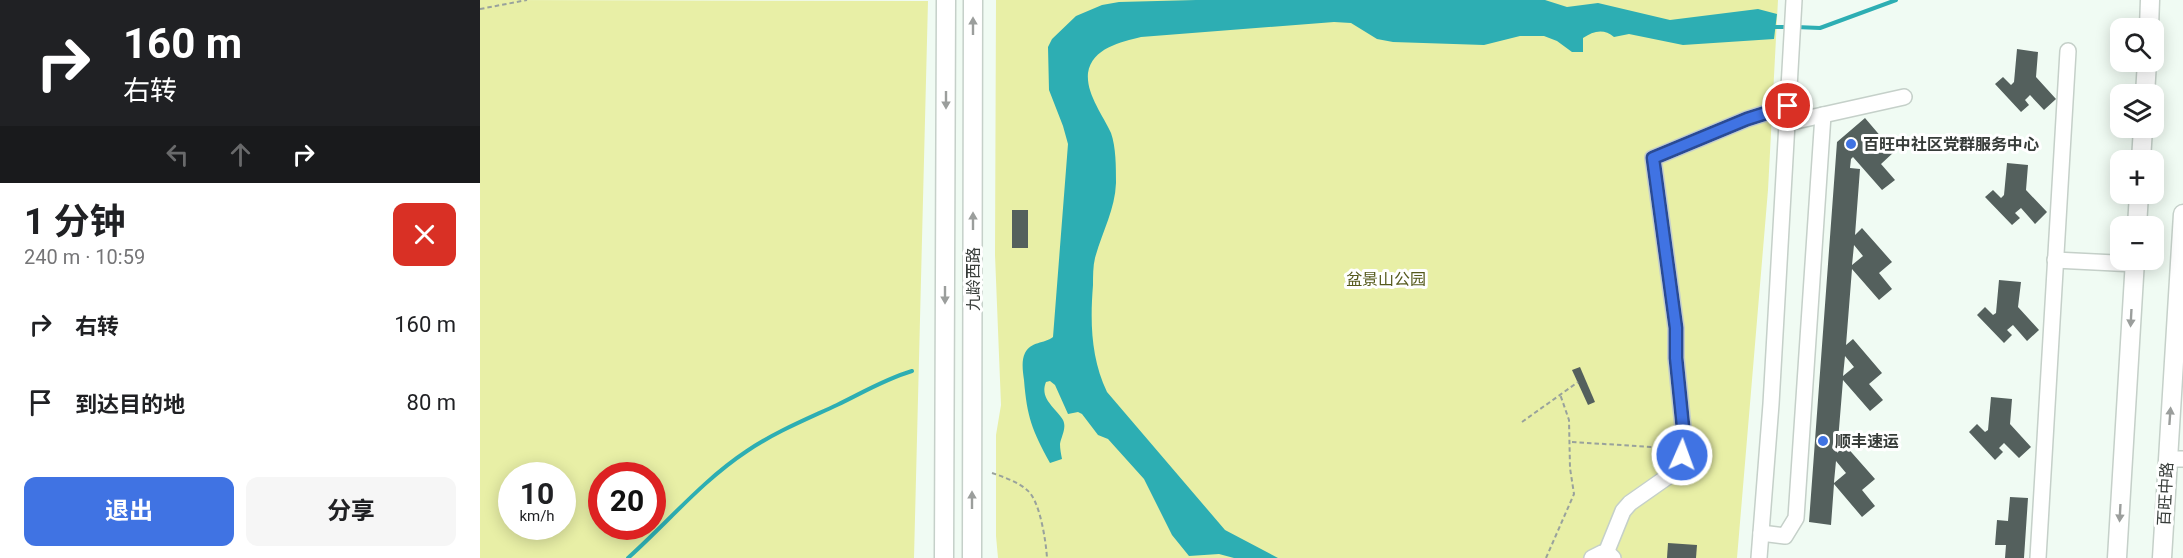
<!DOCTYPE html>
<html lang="zh">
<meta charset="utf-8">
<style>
:root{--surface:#fff;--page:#f6f6f6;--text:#202124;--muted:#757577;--accent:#4073e3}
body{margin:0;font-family:Roboto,"Noto Sans SC",sans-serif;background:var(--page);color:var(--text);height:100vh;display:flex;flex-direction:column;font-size:22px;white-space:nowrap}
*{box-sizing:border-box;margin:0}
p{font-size:20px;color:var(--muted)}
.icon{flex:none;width:33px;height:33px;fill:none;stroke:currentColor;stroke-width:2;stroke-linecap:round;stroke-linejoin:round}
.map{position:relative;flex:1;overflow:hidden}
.sheet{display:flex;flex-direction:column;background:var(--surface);width:480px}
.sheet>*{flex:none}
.top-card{background:#202124;color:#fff;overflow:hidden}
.tools{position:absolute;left:1630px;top:18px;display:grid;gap:12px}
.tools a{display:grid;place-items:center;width:54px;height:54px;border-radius:12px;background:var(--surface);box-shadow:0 3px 15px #0003;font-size:30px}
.speed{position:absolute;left:18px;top:462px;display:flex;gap:12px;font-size:30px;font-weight:700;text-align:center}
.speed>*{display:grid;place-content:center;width:78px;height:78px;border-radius:50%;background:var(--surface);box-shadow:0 3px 15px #0003;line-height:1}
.speed small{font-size:15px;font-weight:400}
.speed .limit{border:9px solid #d22;background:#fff;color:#111}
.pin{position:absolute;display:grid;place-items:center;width:51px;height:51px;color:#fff;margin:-26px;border:3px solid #fff;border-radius:50%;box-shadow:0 2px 6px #0007}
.me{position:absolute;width:66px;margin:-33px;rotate:2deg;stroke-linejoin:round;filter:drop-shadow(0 0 4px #0008)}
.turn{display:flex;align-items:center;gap:21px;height:126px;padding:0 24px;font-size:27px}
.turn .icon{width:78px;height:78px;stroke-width:2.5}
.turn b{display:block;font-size:42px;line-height:51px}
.lanes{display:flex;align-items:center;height:57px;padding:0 24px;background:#0003;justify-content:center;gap:30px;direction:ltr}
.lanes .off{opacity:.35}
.round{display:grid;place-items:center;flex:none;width:63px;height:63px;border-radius:12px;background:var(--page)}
.summary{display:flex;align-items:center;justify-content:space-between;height:102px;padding:0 24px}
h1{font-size:36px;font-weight:700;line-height:45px}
.action{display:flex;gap:12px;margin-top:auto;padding:12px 24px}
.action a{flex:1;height:69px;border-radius:12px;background:var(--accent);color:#fff;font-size:24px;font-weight:700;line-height:69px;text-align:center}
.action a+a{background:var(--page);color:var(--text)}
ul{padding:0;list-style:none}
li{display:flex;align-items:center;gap:18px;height:78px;padding:0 24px}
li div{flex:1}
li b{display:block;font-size:22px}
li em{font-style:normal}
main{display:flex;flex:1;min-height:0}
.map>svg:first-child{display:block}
</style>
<main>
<section class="sheet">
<div class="top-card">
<div class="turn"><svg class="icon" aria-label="right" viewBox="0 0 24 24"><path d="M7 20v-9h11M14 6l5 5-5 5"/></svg><div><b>160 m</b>右转</div></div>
<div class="lanes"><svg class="icon off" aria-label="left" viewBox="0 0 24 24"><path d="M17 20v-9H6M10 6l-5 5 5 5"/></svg><svg class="icon off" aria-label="ahead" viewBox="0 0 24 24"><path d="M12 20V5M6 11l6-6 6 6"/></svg><svg class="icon" aria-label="right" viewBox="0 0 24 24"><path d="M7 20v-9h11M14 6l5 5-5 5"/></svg></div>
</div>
<div class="summary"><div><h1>1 分钟</h1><p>240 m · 10:59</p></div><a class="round" style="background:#d93025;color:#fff"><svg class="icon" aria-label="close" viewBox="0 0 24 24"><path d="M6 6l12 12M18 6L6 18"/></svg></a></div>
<ul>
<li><svg class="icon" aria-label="right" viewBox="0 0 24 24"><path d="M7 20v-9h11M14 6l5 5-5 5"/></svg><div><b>右转</b></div><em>160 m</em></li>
<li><svg class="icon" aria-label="arrive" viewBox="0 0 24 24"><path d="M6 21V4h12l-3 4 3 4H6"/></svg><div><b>到达目的地</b></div><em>80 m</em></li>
</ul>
<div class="action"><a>退出</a><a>分享</a></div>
</section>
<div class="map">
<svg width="1703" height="558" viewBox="0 0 1703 558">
<rect width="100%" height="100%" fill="#f0fbf3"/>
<!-- green -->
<g fill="#e8efa6" fill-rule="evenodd">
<path d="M 0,0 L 448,1 L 434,558 L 0,558 ZM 32,476 L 82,476 L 82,526 L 32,526 ZM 122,476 L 172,476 L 172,526 L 122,526 Z"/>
<polygon points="516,0 1298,0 1288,190 1257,558 518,558 516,536 516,435 521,405 515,255"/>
</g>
<!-- water -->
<path fill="#2daeb3" d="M 716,0 L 1065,0 L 1087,7 L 1118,3 L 1190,20 L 1278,9 L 1297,14 L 1294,39 L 1203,45 L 1149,34 L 1134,37 C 1124,28 1113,31 1103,38 L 1103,52 L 1092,52 L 1077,41 L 1064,36 L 1040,36 L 1004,45 L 913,42 L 897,39 L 871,23 L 854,22 L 661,37 C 641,42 612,48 608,73 C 606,94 623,115 631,133 C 636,147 636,167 636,183 C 635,210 622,232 615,258 C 613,266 613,276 613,285 C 610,323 611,358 627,392 L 745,530 L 798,558 L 754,558 L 739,554 L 709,556 L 692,535 L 664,479 L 628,439 L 618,435 L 602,414 L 598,412 L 588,414 L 575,385 L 570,381 L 566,382 C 559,399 576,408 583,420 C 587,428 581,437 580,444 C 580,449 581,454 582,459 L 570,463 C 552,430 547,417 544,380 C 543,372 541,361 545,353 C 551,341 564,344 573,337 L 588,144 L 583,126 L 569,90 L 568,47 L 572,39 L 596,16 L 622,5 L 639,2 Z"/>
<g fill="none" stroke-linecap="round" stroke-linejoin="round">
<!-- stream -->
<g stroke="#2daeb3" stroke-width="4">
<polyline points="1292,27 1309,27"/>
<polyline points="1316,27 1340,28 1416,0"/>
<path d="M 148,558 C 188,522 223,480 267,451 C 295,432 327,419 357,405 C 382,393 405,379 432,371"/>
</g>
</g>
<!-- building -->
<g fill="#54605d" fill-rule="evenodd">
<polygon points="1537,49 1558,52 1556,77 1576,99 1564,110 1550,95 1545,100 1549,105 1541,112 1515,84 1523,77 1531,85 1534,82"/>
<path d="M 1385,118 L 1414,152 L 1401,164 L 1415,180 L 1402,190 L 1373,157 L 1371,159 L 1370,168 L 1380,169 L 1375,235 L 1382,228 L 1412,262 L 1399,273 L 1412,289 L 1399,300 L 1372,269 L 1366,345 L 1373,339 L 1402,373 L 1389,384 L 1403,400 L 1390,411 L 1363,380 L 1357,453 L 1365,445 L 1395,479 L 1382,490 L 1395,506 L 1382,517 L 1354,484 L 1351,525 L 1329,522 L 1357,142 ZM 1374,245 L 1383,256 L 1372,265 ZM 1365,356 L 1374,367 L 1363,376 ZM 1356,461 L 1366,473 L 1354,483 L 1354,482 Z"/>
<polygon points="1527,163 1548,165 1546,190 1567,212 1555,224 1541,208 1535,213 1540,218 1532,225 1505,197 1513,190 1521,198 1524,195"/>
<rect x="532" y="210" width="16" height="38"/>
<polygon points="1519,280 1541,282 1538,307 1559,330 1547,341 1533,325 1527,330 1532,335 1524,343 1497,315 1505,307 1513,315 1516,313"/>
<polygon points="1100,367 1115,402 1108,405 1092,370"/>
<polygon points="1511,397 1532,399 1530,424 1551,447 1539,458 1524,443 1519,448 1523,452 1515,460 1489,432 1497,424 1505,432 1508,430"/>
<polygon points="1530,497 1548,498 1544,558 1525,558 1526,545 1515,545 1517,520 1528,521"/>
<polygon points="1188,543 1217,545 1216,558 1187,558"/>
</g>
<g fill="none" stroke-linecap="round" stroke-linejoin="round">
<!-- minor casing -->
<g stroke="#c5d0c9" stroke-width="18">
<g id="minor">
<polyline points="1307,123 1424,97"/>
<polyline points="1575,260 1655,264"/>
<polyline points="1687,459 1703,459"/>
<polyline points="1281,533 1305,536 1316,518 1343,115"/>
<polyline points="1126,553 1143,511 1150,503 1190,475 1199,461 1205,447 1196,358 1196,328 1173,158 1267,119 1308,106"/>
<polyline points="1112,558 1122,553 1130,555 1133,558"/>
<polyline points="1279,558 1291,404 1314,0"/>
<polyline points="1558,558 1588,51"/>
</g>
</g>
<!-- major casing -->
<g stroke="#c5d0c9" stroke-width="21">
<g id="major">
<polyline points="1669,28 1670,0"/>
<polyline points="1665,94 1667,62"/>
<polyline points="1661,160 1663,128"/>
<polyline points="1657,226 1659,194"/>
<polyline points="464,558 466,0"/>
<polyline points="492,558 493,0"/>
<polyline points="1637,558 1655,260"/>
<polyline points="1682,558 1703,214"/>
</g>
</g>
<!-- path -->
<g stroke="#99a29c" stroke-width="2" stroke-dasharray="4.5 3" stroke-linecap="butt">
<polyline points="0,9 47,0"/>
<polyline points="1042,422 1098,382"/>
<polyline points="1092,442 1189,448"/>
<path d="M 512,473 C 524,477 538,482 547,490 C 560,500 566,542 567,558"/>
<polyline points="1066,558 1094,494 1090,468 1089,420 1080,394"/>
</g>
<!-- minor -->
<use href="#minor" stroke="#fff" stroke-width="15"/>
<!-- major -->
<use href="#major" stroke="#fff" stroke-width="18"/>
</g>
<!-- one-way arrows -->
<defs><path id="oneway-solid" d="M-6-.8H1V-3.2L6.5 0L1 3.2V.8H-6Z" transform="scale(1.5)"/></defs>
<g fill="#9b9e9c">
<use href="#oneway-solid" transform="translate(493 26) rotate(-90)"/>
<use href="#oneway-solid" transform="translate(466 100) rotate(90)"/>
<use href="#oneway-solid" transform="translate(493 221) rotate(-90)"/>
<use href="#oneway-solid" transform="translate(465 295) rotate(90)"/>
<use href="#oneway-solid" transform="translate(1651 318) rotate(93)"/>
<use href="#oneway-solid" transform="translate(1690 416) rotate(-86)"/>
<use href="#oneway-solid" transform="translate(492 500) rotate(-90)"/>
<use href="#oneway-solid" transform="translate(1640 513) rotate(93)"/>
</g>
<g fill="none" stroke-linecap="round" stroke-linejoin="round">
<!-- route casing -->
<g stroke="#2a4b94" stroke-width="15">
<polyline id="route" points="1202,455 1205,447 1196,358 1196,328 1173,158 1267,119 1308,106"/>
</g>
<!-- route -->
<use href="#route" stroke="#4073e3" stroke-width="10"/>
</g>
<!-- markers -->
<g fill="#4073e3" stroke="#fff" stroke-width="2">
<circle cx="1371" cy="144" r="6"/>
<circle cx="1343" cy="441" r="6"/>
</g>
<g text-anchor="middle" stroke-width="6" stroke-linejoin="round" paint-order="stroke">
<!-- poi labels -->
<g font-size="16" font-weight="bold" fill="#373c39" stroke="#fff" text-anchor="start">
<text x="1383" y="150">百旺中社区党群服务中心</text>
<text x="1355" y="447">顺丰速运</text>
</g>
<!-- street labels -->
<g font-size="16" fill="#373c39" stroke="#fff">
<text transform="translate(493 279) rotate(-90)" y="6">九龄西路</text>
<text transform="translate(1685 494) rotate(-87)" y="6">百旺中路</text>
</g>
<!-- park labels -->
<g font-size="16" fill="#55591c" stroke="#fff">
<text x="906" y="285">盆景山公园</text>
</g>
</g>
</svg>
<div class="tools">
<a><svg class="icon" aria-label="search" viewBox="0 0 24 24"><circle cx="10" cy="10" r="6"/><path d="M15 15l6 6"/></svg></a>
<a><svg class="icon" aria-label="layers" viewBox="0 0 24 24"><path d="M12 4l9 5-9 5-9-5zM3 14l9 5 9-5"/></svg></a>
<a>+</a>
<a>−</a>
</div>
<div class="speed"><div>10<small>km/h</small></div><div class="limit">20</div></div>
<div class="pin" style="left:1308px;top:106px;background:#d93025"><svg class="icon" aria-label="arrive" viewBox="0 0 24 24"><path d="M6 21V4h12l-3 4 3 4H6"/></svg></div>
<svg class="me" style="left:1202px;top:455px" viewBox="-20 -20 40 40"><circle r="17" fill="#4073e3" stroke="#fff" stroke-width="3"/><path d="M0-11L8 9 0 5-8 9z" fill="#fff"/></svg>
</div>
</main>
